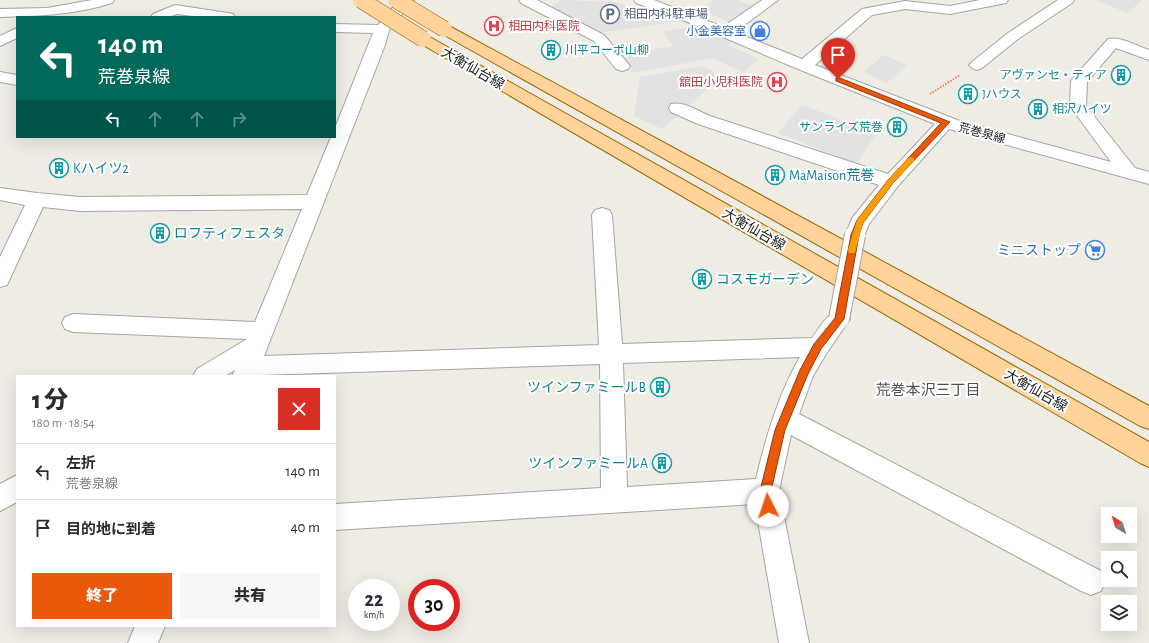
<!DOCTYPE html>
<html lang="ja">
<meta charset="utf-8">
<style>
:root{--surface:#fff;--page:#f7f7f7;--text:#2b2b33;--muted:#7c7c81;--line:#e1e1e2;--accent:#ea580c}
body{margin:0;font-family:"Alegreya Sans","Noto Sans JP",sans-serif;background:var(--page);color:var(--text);height:100vh;display:flex;flex-direction:column;font-size:15px;white-space:nowrap}
*{box-sizing:border-box;margin:0}
p{font-size:13px;color:var(--muted)}
.icon{flex:none;width:22px;height:22px;fill:none;stroke:currentColor;stroke-width:2;stroke-linecap:round;stroke-linejoin:round}
.map{position:relative;flex:1;overflow:hidden}
.drawer{position:absolute;left:16px;top:375px;width:320px;height:252px;display:flex;flex-direction:column;background:var(--surface);border-radius:0px;box-shadow:0 4px 16px #0002}
.drawer>*{flex:none}
.banner{position:absolute;left:16px;top:16px;width:320px;height:122px;border-radius:0px;box-shadow:0 4px 16px #0002;background:#00695c;color:#fff;overflow:hidden}
.needle{width:26px;rotate:322deg}
.tools{position:absolute;left:1101px;top:507px;display:grid;gap:8px}
.tools a{display:grid;place-items:center;width:36px;height:36px;border-radius:0px;background:var(--surface);box-shadow:0 4px 16px #0002;font-size:20px}
.speed{position:absolute;left:348px;top:579px;display:flex;gap:8px;font-size:20px;font-weight:700;text-align:center}
.speed>*{display:grid;place-content:center;width:52px;height:52px;border-radius:50%;background:var(--surface);box-shadow:0 4px 16px #0002;line-height:1}
.speed small{font-size:10px;font-weight:400}
.speed .limit{border:6px solid #d22;background:#fff;color:#111}
.pin{position:absolute;display:grid;place-items:center;width:34px;height:34px;color:#fff;margin:-41px -17px;border-radius:50% 50% 50% 0;rotate:-45deg;box-shadow:0 0 4px #0007}
.pin .icon{rotate:45deg}
.me{position:absolute;width:44px;margin:-22px;rotate:356deg;stroke-linejoin:round;filter:drop-shadow(0 0 3px #0008)}
.turn{display:flex;align-items:center;gap:14px;height:84px;padding:0 16px;font-size:18px}
.turn .icon{width:52px;height:52px;stroke-width:2.5}
.turn b{display:block;font-size:28px;line-height:34px}
.lanes{display:flex;align-items:center;height:38px;padding:0 16px;background:#0003;justify-content:center;gap:20px;direction:ltr}
.lanes .off{opacity:.35}
.round{display:grid;place-items:center;flex:none;width:42px;height:42px;border-radius:0px;background:var(--page)}
.overview{display:flex;align-items:center;justify-content:space-between;height:68px;padding:0 16px}
h1{font-size:24px;font-weight:800;line-height:30px}
.action{display:flex;gap:8px;margin-top:auto;padding:8px 16px}
.action a{flex:1;height:46px;border-radius:0px;background:var(--accent);color:#fff;font-size:16px;font-weight:800;line-height:46px;text-align:center}
.action a+a{background:var(--page);color:var(--text)}
ul{padding:0;list-style:none}
li{display:flex;align-items:center;gap:12px;height:56px;padding:0 16px;border-top:1px solid var(--line)}
li div{flex:1}
li b{display:block;font-size:15px}
li em{font-style:normal}
.map>svg:first-child{display:block}
</style>
<div class="map">
<svg width="1149" height="643" viewBox="0 0 1149 643">
<rect width="100%" height="100%" fill="#efece4"/>
<!-- parking -->
<g fill="#e2e2e2">
<polygon points="562,0 614,2 682,21 598,33 551,6"/>
<polygon points="715,0 738,0 755,7 731,23 700,9"/>
<polygon points="1095,0 1142,0 1128,13"/>
<polygon points="688,27 716,33 733,41 728,45 759,59 743,72 712,58 634,73 623,55 673,46 663,32"/>
<polygon points="884,55 907,65 887,83 863,72"/>
<polygon points="702,66 722,76 662,129 634,116 640,77"/>
<polygon points="802,105 877,133 856,164 778,133"/>
</g>
<g fill="none" stroke-linecap="round" stroke-linejoin="round">
<!-- minor casing -->
<g stroke="#a5a5a5" stroke-width="2">
<g id="minor">
<path d="M 92,0 L 114,0 L 112,3 C 73,15 40,16 0,17 L 0,9 L 47,8 Z"/>
<path d="M 399,0 L 414,0 L 389,30 L 385,45 L 264,356 L 599,345 L 592,215 L 595,210 L 602,208 L 609,210 L 612,215 L 622,344 L 812,338 C 822,325 829,307 847,313 L 850,319 L 826,354 L 813,376 L 799,414 L 1101,571 L 1105,581 L 1101,591 L 1091,595 L 1081,591 L 791,435 L 779,491 L 809,643 L 779,643 L 755,504 L 335,530 L 335,504 L 601,488 L 600,364 L 232,376 L 235,370 L 225,376 L 193,376 L 197,369 L 247,339 L 73,332 L 65,329 L 62,323 L 65,317 L 73,314 L 255,322 L 302,209 L 80,211 L 43,207 L 7,285 L 0,287 L 0,257 L 25,205 L 0,200 L 0,188 L 37,193 L 80,197 L 307,195 L 331,137 L 335,137 L 335,128 L 373,33 L 335,32 L 335,24 L 378,25 ZM 800,357 C 778,395 766,437 756,479 L 627,487 L 623,363 Z"/>
<polygon points="519,0 537,0 604,35 630,66 628,69 622,71 616,69 594,41 521,3"/>
<path d="M 634,0 L 654,0 L 723,27 L 762,0 L 778,0 L 735,32 L 802,59 L 862,9 L 905,1 L 950,6 L 980,0 L 1008,0 L 1006,3 L 1001,4 L 950,14 L 905,9 L 872,15 L 815,65 L 960,121 L 1111,162 L 1070,106 L 1071,81 L 1108,39 C 1120,36 1137,46 1149,50 L 1149,60 L 1116,48 L 1087,82 L 1086,106 L 1135,168 L 1149,172 L 1149,184 L 949,129 L 898,186 L 869,224 L 862,240 L 855,242 L 848,240 L 845,235 L 853,217 L 879,185 L 698,124 L 671,112 L 669,108 L 671,104 C 684,101 698,111 710,116 L 888,174 L 935,124 L 798,69 L 690,23 L 636,3 Z"/>
<polygon points="1058,0 1074,0 1072,3 1018,39 982,68 977,70 972,68 969,65 972,62 1008,33"/>
<polygon points="175,5 228,13 233,14 235,17 200,17 177,14 169,17 151,17 153,14"/>
<polygon points="17,28 17,38 0,46 0,36"/>
<polygon points="0,72 17,75 17,85 0,82"/>
<polygon points="17,475 17,502 0,511 0,484"/>
<polygon points="135,626 165,626 158,643 128,643"/>
</g>
</g>
<!-- major casing -->
<g stroke="#986600" stroke-width="2">
<g id="major">
<polygon points="444,25 449,26 1149,406 1149,429 1140,426 439,32 437,29 439,26"/>
<polygon points="423,35 428,36 1149,442 1149,467 1140,463 418,42 416,39 418,36"/>
</g>
</g>
<!-- path -->
<polyline stroke="#fe7666" stroke-width="2" stroke-dasharray="1.5 1.5" stroke-linecap="butt" points="930,94 960,75"/>
<!-- minor -->
<use href="#minor" fill="#fff" fill-rule="evenodd"/>
<!-- major -->
<use href="#major" fill="#ffd399" fill-rule="evenodd"/>
<!-- minor-bridge casing -->
<g stroke="#a5a5a5" stroke-width="22" stroke-linecap="butt">
<polyline id="minor-bridge" points="839,319 855,235"/>
</g>
<!-- major-bridge casing -->
<g stroke="#986600" stroke-width="17" stroke-linecap="butt">
<g id="major-bridge">
<polyline points="361,0 423,39"/>
<polyline points="396,0 444,29"/>
</g>
</g>
<!-- minor-bridge -->
<use href="#minor-bridge" stroke="#fff" stroke-width="20"/>
<!-- major-bridge -->
<use href="#major-bridge" stroke="#ffd399" stroke-width="16"/>
</g>
<!-- route -->
<polygon fill="#ea580c" stroke="#983908" points="836,78 840,78 950,122 893,183 863,223 859,235 844,319 821,349 808,374 785,430 771,491 774,506 772,510 768,511 765,510 760,491 775,430 800,370 814,344 835,318 851,235 857,220 888,180 941,123 836,81"/>
<!-- slow -->
<polygon fill="#f59e0b" points="911,157 914,158 914,161 893,183 863,223 855,253 849,253 848,250 857,220 888,180 908,158"/>
<!-- icons -->
<defs>
<g id="parking-ring" transform="scale(1)"><circle r="9.5" fill="#fff" stroke="#5c6f8a" stroke-width="1.5"/><path d="M-3.5-5.5H1a3.5 3.5 0 0 1 0 7H-1V5.5H-3.5ZM-1-3.4V-.6H.8a1.4 1.4 0 0 0 0-2.8Z" fill="#5c6f8a"/></g>
<g id="hospital-ring" transform="scale(1)"><circle r="9.5" fill="#fff" stroke="#e0444e" stroke-width="1.5"/><path d="M-5-5h3v3.5h4V-5h3V5h-3V1.5h-4V5h-3Z" fill="#e0444e"/></g>
<g id="shop-ring" transform="scale(1)"><circle r="9.5" fill="#fff" stroke="#3f7fe0" stroke-width="1.5"/><path d="M-5-2.5h2.3a2.7 3.5 0 0 1 5.4 0H5L5.5 6h-11ZM-1.5-2.5h3a1.5 2.3 0 0 0-3 0Z" fill="#3f7fe0"/></g>
<g id="building-ring" transform="scale(1)"><circle r="9.5" fill="#fff" stroke="#0f9aa8" stroke-width="1.5"/><path d="M-4-6H4V6H1V3H-1V6H-4ZM-2.5-4.3h1.7v1.8h-1.7ZM.8-4.3h1.7v1.8H.8ZM-2.5-1h1.7V.8h-1.7ZM.8-1h1.7V.8H.8Z" fill="#0f9aa8"/></g>
<g id="supermarket-ring" transform="scale(1)"><circle r="9.5" fill="#fff" stroke="#3f7fe0" stroke-width="1.5"/><path d="M-6-5.5h2.5l.6 2H6L4.5 2H-2.5L-4.4-4H-6ZM-1.5 3.2a1.3 1.3 0 1 0 .1 0ZM3 3.2a1.3 1.3 0 1 0 .1 0Z" fill="#3f7fe0"/></g>
</defs>
<g fill-rule="evenodd">
<use href="#parking-ring" x="610" y="14"/>
<use href="#hospital-ring" x="494" y="26"/>
<use href="#shop-ring" x="760" y="31"/>
<use href="#building-ring" x="551" y="50"/>
<use href="#building-ring" x="1121" y="75"/>
<use href="#hospital-ring" x="777" y="82"/>
<use href="#building-ring" x="968" y="94"/>
<use href="#building-ring" x="1038" y="109"/>
<use href="#building-ring" x="897" y="127"/>
<use href="#building-ring" x="59" y="168"/>
<use href="#building-ring" x="775" y="175"/>
<use href="#building-ring" x="160" y="233"/>
<use href="#supermarket-ring" x="1095" y="250"/>
<use href="#building-ring" x="702" y="279"/>
<use href="#building-ring" x="660" y="387"/>
<use href="#building-ring" x="662" y="463"/>
</g>
<g text-anchor="middle" stroke-width="4" stroke-linejoin="round" paint-order="stroke">
<!-- far-service labels -->
<g font-size="12" fill="#4e5e75" stroke="#fff" text-anchor="start">
<text x="624" y="18">相田内科駐車場</text>
</g>
<!-- far-health labels -->
<g font-size="12" fill="#be3a42" stroke="#fff" text-anchor="start">
<text x="508" y="30">相田内科医院</text>
<text x="763" y="86" text-anchor="end">舘田小児科医院</text>
</g>
<!-- far-shop labels -->
<g font-size="12" fill="#366cbe" stroke="#fff" text-anchor="end">
<text x="746" y="35">小金美容室</text>
</g>
<!-- far-culture labels -->
<g font-size="12" fill="#0d838f" stroke="#fff" text-anchor="start">
<text x="565" y="54">川平コーポ山柳</text>
<text x="1107" y="79" text-anchor="end">アヴァンセ・ティア</text>
<text x="982" y="98">Jハウス</text>
<text x="1052" y="113">相沢ハイツ</text>
<text x="883" y="131" text-anchor="end">サンライズ荒巻</text>
</g>
<!-- far-street labels -->
<g font-size="12" fill="#1e1e1e" stroke="#fff">
<text transform="translate(982 133) rotate(15)" y="4">荒巻泉線</text>
</g>
<!-- street labels -->
<g font-size="14" fill="#1e1e1e" stroke="#fff">
<text transform="translate(473 68) rotate(30)" y="5">大衡仙台線</text>
<text transform="translate(754 229) rotate(30)" y="5">大衡仙台線</text>
<text transform="translate(1036 390) rotate(30)" y="5">大衡仙台線</text>
</g>
<!-- culture labels -->
<g font-size="14" fill="#0d838f" stroke="#fff" text-anchor="start">
<text x="73" y="173">Kハイツ2</text>
<text x="789" y="180">MaMaison荒巻</text>
<text x="174" y="238">ロフティフェスタ</text>
<text x="716" y="284">コスモガーデン</text>
<text x="646" y="392" text-anchor="end">ツインファミールB</text>
<text x="648" y="468" text-anchor="end">ツインファミールA</text>
</g>
<!-- shop labels -->
<g font-size="14" fill="#366cbe" stroke="#fff" text-anchor="end">
<text x="1081" y="255">ミニストップ</text>
</g>
<!-- neighbourhood labels -->
<g font-size="15" fill="#515151" stroke="#fff">
<text x="928" y="395">荒巻本沢三丁目</text>
</g>
</g>
</svg>
<div class="tools">
<a><svg class="needle" viewBox="-14 -14 28 28"><path d="M0-13l5 13h-10z" fill="#e53935"/><path d="M0 13l5-13h-10z" fill="#7c7c81"/></svg></a>
<a><svg class="icon" aria-label="search" viewBox="0 0 24 24"><circle cx="10" cy="10" r="6"/><path d="M15 15l6 6"/></svg></a>
<a><svg class="icon" aria-label="layers" viewBox="0 0 24 24"><path d="M12 4l9 5-9 5-9-5zM3 14l9 5 9-5"/></svg></a>
</div>
<div class="speed"><div>22<small>km/h</small></div><div class="limit">30</div></div>
<div class="pin" style="left:838px;top:79px;background:#d93025"><svg class="icon" aria-label="arrive" viewBox="0 0 24 24"><path d="M6 21V4h12l-3 4 3 4H6"/></svg></div>
<svg class="me" style="left:768px;top:506px" viewBox="-20 -20 40 40"><circle r="19" fill="#fff"/><path d="M0-13L10 11 0 6-10 11z" fill="#ea580c"/></svg>
<div class="banner">
<div class="turn"><svg class="icon" aria-label="left" viewBox="0 0 24 24"><path d="M17 20v-9H6M10 6l-5 5 5 5"/></svg><div><b>140 m</b>荒巻泉線</div></div>
<div class="lanes"><svg class="icon" aria-label="left" viewBox="0 0 24 24"><path d="M17 20v-9H6M10 6l-5 5 5 5"/></svg><svg class="icon off" aria-label="ahead" viewBox="0 0 24 24"><path d="M12 20V5M6 11l6-6 6 6"/></svg><svg class="icon off" aria-label="ahead" viewBox="0 0 24 24"><path d="M12 20V5M6 11l6-6 6 6"/></svg><svg class="icon off" aria-label="right" viewBox="0 0 24 24"><path d="M7 20v-9h11M14 6l5 5-5 5"/></svg></div>
</div>
<section class="drawer">
<div class="overview"><div><h1>1 分</h1><p>180 m · 18:54</p></div><a class="round" style="background:#d93025;color:#fff"><svg class="icon" aria-label="close" viewBox="0 0 24 24"><path d="M6 6l12 12M18 6L6 18"/></svg></a></div>
<ul>
<li><svg class="icon" aria-label="left" viewBox="0 0 24 24"><path d="M17 20v-9H6M10 6l-5 5 5 5"/></svg><div><b>左折</b><p>荒巻泉線</p></div><em>140 m</em></li>
<li><svg class="icon" aria-label="arrive" viewBox="0 0 24 24"><path d="M6 21V4h12l-3 4 3 4H6"/></svg><div><b>目的地に到着</b></div><em>40 m</em></li>
</ul>
<div class="action"><a>終了</a><a>共有</a></div>
</section>
</div>
